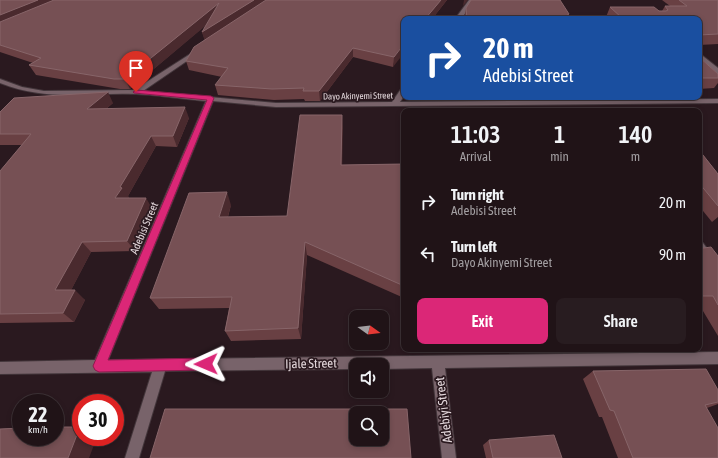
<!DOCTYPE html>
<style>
:root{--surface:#201317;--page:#281c20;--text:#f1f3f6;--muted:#a29ea1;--line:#3d3236;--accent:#db2777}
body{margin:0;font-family:"Asap Condensed",sans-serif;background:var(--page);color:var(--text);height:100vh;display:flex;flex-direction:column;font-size:15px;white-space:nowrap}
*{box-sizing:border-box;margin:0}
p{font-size:13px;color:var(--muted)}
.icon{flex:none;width:22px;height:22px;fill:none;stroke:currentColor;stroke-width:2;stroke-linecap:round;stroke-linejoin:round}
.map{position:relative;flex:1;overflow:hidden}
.panel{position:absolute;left:401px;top:108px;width:301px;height:244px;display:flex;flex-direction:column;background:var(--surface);border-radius:8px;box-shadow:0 2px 6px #0003,0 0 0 1px var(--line)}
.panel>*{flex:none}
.banner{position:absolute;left:401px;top:16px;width:301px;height:84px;border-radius:8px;box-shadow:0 2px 6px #0003,0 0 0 1px var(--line);background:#1a4fa0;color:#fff;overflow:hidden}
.needle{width:26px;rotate:105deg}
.tools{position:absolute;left:349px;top:310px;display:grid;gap:8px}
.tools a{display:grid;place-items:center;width:40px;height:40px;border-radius:8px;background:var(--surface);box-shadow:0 2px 6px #0003,0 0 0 1px var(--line);font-size:20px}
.speed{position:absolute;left:12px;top:394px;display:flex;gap:8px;font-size:20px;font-weight:700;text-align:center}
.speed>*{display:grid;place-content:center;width:52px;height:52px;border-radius:50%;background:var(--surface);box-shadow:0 2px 6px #0003,0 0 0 1px var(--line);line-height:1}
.speed small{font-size:10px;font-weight:400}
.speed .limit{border:6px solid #d22;background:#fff;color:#111}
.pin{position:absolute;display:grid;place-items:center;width:34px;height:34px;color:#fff;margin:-41px -17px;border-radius:50% 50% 50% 0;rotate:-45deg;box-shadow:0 0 4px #0007}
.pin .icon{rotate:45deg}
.me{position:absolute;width:44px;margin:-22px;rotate:269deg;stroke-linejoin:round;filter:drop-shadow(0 0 3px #0008)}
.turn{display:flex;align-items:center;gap:14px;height:84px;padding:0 16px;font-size:18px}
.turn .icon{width:52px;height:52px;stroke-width:2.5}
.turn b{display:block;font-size:28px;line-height:34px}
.eta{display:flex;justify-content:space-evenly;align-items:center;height:68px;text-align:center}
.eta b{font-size:24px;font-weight:600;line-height:28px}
.cta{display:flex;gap:8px;margin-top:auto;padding:8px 16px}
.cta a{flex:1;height:46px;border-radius:8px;background:var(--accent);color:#fff;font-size:16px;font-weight:600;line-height:46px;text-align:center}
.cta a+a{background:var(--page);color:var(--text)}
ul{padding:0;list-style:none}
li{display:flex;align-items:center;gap:12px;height:52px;padding:0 16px}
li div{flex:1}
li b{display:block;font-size:15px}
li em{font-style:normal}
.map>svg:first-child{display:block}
</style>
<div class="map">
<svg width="718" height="458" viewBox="0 0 718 458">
<rect width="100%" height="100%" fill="#2a191f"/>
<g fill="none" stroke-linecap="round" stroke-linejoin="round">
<!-- minor casing -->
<g stroke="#43363b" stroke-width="2">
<g id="minor">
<polygon points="469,0 475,0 461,19 455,19"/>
<path d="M 198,49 L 201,51 L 200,52 L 143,91 L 276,103 L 392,102 L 401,89 L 404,89 L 404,96 L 400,102 L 718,99 L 718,103 L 276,107 L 213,101 L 108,360 L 718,352 L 718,364 L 445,368 L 456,458 L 442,458 L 432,368 L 382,369 L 382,365 L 356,365 L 356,369 L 165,371 L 139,458 L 125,458 L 152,372 L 0,374 L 0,362 L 95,360 L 206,101 C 183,99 159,95 136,94 C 88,92 47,102 0,83 L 0,79 L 22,87 L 44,91 L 134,90 Z"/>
<polygon points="699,53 718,68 718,74 699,58"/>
<polygon points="699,242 703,243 718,264 718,278 714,276 699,254"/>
</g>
</g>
<!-- minor -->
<use href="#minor" fill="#78636a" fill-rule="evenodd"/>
</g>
<!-- wall -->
<g fill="#694043">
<polygon points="0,0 447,0 432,19 404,19 393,67 353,57 320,101 305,101 304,99 274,100 218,95 215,85 222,77 189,70 186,61 205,40 202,32 207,24 130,89 120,89 36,75 29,65 33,63 0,52"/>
<polygon points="662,0 718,0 718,44 699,45 699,19 608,19 606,17 610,7 662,11 665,6 670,6"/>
<polygon points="466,8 569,14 567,19 464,19"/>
<polygon points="699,57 718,74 718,83 714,88 699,89"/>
<polygon points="452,97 505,97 452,98"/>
<polygon points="113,103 106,109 189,118 177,147 156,146 128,196 129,198 152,208 135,251 91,252 71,290 85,300 74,322 0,323 0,171 22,145 0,145 0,112"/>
<polygon points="342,115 342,165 404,164 404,298 307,255 301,339 231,341 225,331 229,308 159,309 150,298 231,205 228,217 287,216"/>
<polygon points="699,150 718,174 718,217 712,222 699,206"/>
<polygon points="699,248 718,256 718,336 700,306 699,306"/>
<polygon points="593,371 718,390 718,404 707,408 718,458 618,458 602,417 599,417 583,379"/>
<polygon points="489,440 562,458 486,458 483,445"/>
</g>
<!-- shaded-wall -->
<g fill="#4a2a2e">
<polygon points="38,0 65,0 0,27 0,15"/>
<polygon points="254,0 269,0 205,42 202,32"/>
<polygon points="441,0 447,0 432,19 425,19"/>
<polygon points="464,0 468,0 463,6"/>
<polygon points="219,3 222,12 130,89 125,79"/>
<polygon points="569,14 567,19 561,19"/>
<polygon points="404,44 404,53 393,67 394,57"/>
<polygon points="353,48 353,57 320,101 319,91"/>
<polygon points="108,92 113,103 93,120 87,109"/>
<polygon points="185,107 189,118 177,147 173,136"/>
<polygon points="342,115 343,128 342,178 341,165"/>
<polygon points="151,136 156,146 128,196 129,198 115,198 120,187"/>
<polygon points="227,192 231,205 224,230 219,217"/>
<polygon points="146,198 152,208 135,251 127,241"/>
<polygon points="82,242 91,252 66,300 55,290"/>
<polygon points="305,242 307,255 301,339 298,328"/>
<polygon points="75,290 85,300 74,322 63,313"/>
<polygon points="80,427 81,427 81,437 97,437 89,458 68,458"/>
</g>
<!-- building -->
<g fill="#765054" stroke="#876569" fill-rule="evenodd">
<polygon points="0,0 38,0 0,15"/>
<polygon points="54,0 254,0 202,32 219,3 125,79 114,79 29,65 41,58 0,45 0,22"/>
<polygon points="266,0 441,0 425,19 404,19 404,44 394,57 353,48 319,91 303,91 304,88 272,89 215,85 228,68 186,61 194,47"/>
<polygon points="471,0 560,0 569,14 561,19 467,19 466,8"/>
<polygon points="679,0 718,0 718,34 699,35 699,19 623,19 610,7 654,7 659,11 666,11 668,10 665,6 687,6"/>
<polygon points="699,57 718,74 718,78 699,78"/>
<polygon points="108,92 87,109 185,107 173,136 151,136 120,187 122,188 115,198 146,198 127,241 82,242 55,290 75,290 63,313 0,314 0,171 31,134 0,134 0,112 14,98"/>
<polygon points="536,108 590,108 592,111 538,111"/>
<polygon points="300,115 342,115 341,165 404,164 404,286 305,242 298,328 225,331 232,297 150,298 189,193 227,192 219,217 287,216"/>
<polygon points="699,150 718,174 718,206 699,183"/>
<polygon points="711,247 718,256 718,305 713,296 699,296 699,248 704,248"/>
<polygon points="706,369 718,390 718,402 705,405 718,428 718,458 633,458 614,411 610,410 593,371"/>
<path d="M 165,409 L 407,409 L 411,458 L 150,458 ZM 356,413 L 382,413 L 382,439 L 356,439 Z"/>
<polygon points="55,427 80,427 68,458 0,458 0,429 21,428 21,437 55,437"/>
<polygon points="554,435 562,458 493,458 489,440"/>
</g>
<!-- route -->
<polygon fill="#db2777" stroke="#8e194d" points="136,90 211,96 214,98 108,360 206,358 210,360 212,364 210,368 206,370 99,372 95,370 93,366 207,100 134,93 133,92"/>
<g text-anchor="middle" stroke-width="3.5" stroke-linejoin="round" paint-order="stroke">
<!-- far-street labels -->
<g font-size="9" fill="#e2d6da" stroke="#2a191f">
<text transform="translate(358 96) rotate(-1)" y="3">Dayo Akinyemi Street</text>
</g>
<!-- street labels -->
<g font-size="11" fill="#e2d6da" stroke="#2a191f">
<text transform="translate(144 228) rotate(-67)" y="4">Adebisi Street</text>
</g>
<!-- near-street labels -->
<g font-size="13" fill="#e2d6da" stroke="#2a191f">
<text transform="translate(311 363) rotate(-1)" y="5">Ijale Street</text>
<text transform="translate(443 410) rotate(-97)" y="5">Adebiyi Street</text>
</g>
</g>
</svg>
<div class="tools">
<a><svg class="needle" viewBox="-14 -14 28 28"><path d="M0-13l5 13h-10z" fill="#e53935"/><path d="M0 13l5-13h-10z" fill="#a29ea1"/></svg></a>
<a><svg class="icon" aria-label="sound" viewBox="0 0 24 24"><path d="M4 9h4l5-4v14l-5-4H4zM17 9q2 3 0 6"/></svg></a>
<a><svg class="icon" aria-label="search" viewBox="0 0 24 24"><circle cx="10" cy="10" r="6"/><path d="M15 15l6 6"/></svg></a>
</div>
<div class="speed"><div>22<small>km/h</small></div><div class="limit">30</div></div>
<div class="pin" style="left:136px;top:92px;background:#d93025"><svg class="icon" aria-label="arrive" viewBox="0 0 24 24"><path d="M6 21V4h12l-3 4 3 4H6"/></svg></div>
<svg class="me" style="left:206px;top:364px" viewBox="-20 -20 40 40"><path d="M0-17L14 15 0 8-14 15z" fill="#db2777" stroke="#fff" stroke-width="4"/></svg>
<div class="banner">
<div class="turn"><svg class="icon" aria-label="right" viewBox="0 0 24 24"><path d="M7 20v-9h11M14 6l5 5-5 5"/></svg><div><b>20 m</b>Adebisi Street</div></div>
</div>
<section class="panel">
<div class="eta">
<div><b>11:03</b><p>Arrival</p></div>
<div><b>1</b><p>min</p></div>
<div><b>140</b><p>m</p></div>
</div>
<ul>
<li><svg class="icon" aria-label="right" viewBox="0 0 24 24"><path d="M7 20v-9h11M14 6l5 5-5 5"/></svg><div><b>Turn right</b><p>Adebisi Street</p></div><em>20 m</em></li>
<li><svg class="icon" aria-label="left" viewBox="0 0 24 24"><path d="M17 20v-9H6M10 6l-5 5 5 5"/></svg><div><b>Turn left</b><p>Dayo Akinyemi Street</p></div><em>90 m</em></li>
</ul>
<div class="cta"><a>Exit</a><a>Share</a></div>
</section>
</div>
